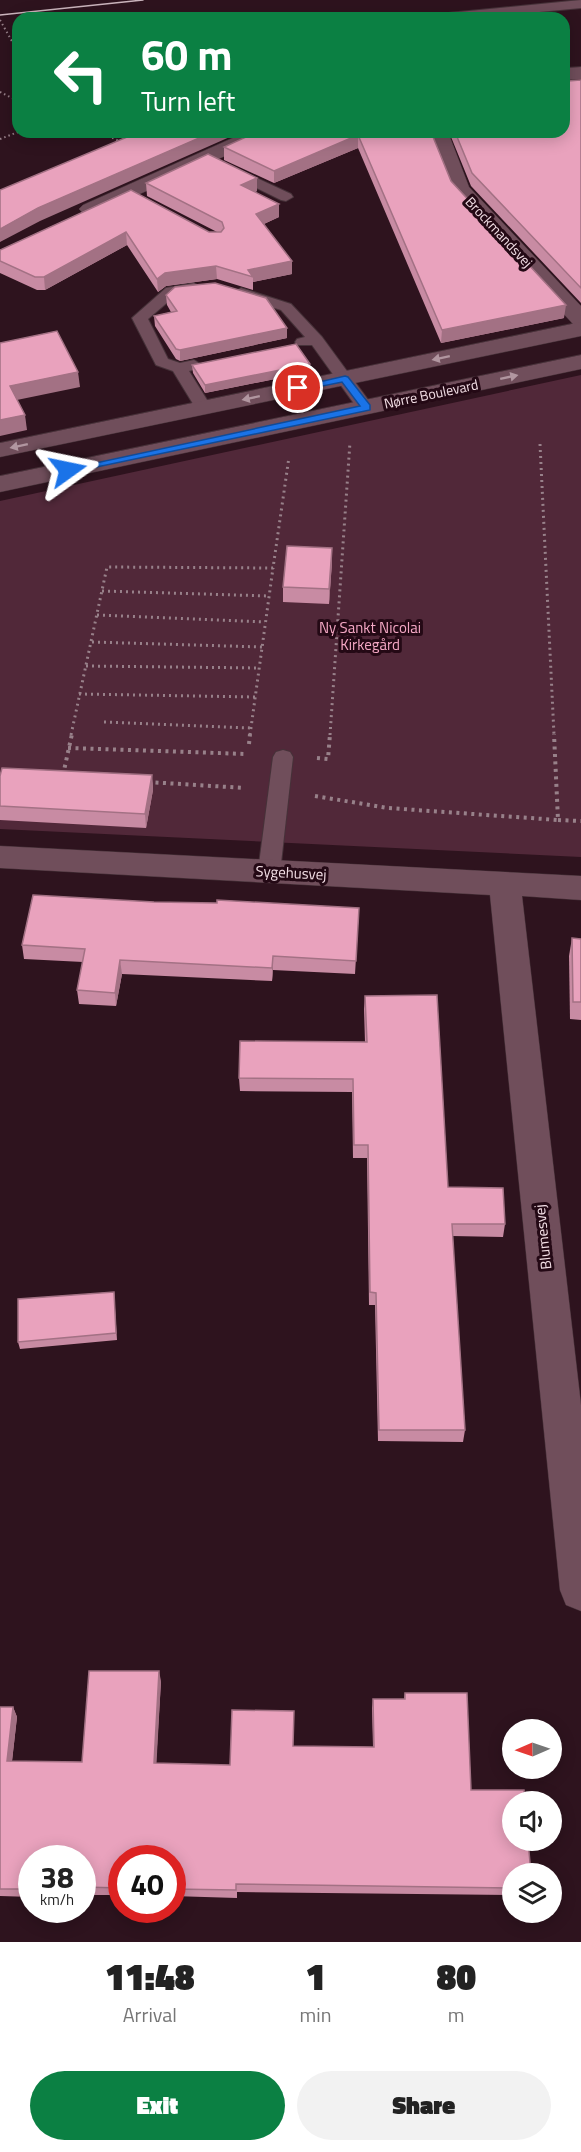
<!DOCTYPE html>
<meta charset="utf-8">
<style>
:root{--surface:#fff;--page:#f2f2f2;--text:#222;--muted:#767676;--accent:#0b8043}
body{margin:0;font-family:"Titillium Web",sans-serif;background:var(--page);color:var(--text);height:100vh;display:flex;flex-direction:column;font-size:22px;white-space:nowrap}
*{box-sizing:border-box;margin:0}
p{font-size:20px;color:var(--muted)}
.icon{flex:none;width:33px;height:33px;fill:none;stroke:currentColor;stroke-width:2;stroke-linecap:round;stroke-linejoin:round}
.map{position:relative;height:1942px;overflow:hidden}
.side{display:flex;flex-direction:column;background:var(--surface);flex:1}
.side>*{flex:none}
.banner{position:absolute;left:12px;top:12px;width:558px;height:126px;border-radius:18px;box-shadow:0 3px 15px #0003;background:#0b8043;color:#fff;overflow:hidden}
.needle{width:39px;rotate:268deg}
.buttons{position:absolute;left:502px;top:1719px;display:grid;gap:12px}
.buttons a{display:grid;place-items:center;width:60px;height:60px;border-radius:50%;background:var(--surface);box-shadow:0 3px 15px #0003;font-size:30px}
.speed{position:absolute;left:18px;top:1845px;display:flex;gap:12px;font-size:30px;font-weight:700;text-align:center}
.speed>*{display:grid;place-content:center;width:78px;height:78px;border-radius:50%;background:var(--surface);box-shadow:0 3px 15px #0003;line-height:1}
.speed small{font-size:15px;font-weight:400}
.speed .limit{border:9px solid #d22;background:#fff;color:#111}
.pin{position:absolute;display:grid;place-items:center;width:51px;height:51px;color:#fff;margin:-26px;border:3px solid #fff;border-radius:50%;box-shadow:0 2px 6px #0007}
.me{position:absolute;width:66px;margin:-33px;rotate:78deg;stroke-linejoin:round;filter:drop-shadow(0 0 4px #0008)}
.turn{display:flex;align-items:center;gap:21px;height:126px;padding:0 30px;font-size:27px}
.turn .icon{width:78px;height:78px;stroke-width:2.5}
.turn b{display:block;font-size:42px;line-height:51px}
.eta{display:flex;justify-content:space-evenly;align-items:center;height:102px;text-align:center}
.eta b{font-size:36px;font-weight:800;line-height:42px}
.primary-button{display:flex;gap:12px;margin-top:auto;padding:12px 30px}
.primary-button a{flex:1;height:69px;border-radius:36px;background:var(--accent);color:#fff;font-size:24px;font-weight:800;line-height:69px;text-align:center}
.primary-button a+a{background:var(--page);color:var(--text)}
.map>svg:first-child{display:block}
</style>
<div class="map">
<svg width="581" height="1942" viewBox="0 0 581 1942">
<rect width="100%" height="100%" fill="#2e131e"/>
<!-- green -->
<polygon fill="#512839" points="581,375 581,857 0,829 0,501"/>
<g fill="none" stroke-linecap="round" stroke-linejoin="round">
<!-- service casing -->
<g stroke="#463239" stroke-width="2">
<g id="service">
<polygon points="581,0 581,8 476,18 432,18 438,14"/>
<polygon points="231,166 291,194 293,197 286,201 281,200 226,173 224,170"/>
<polygon points="194,283 202,288 199,291 176,295 148,319 168,359 180,363 194,360 202,365 200,368 189,371 212,408 204,413 198,412 173,371 156,365 132,318 166,288"/>
<polygon points="241,288 291,304 322,337 374,408 372,412 360,412 312,345 297,345 295,342 297,339 305,337 281,310 236,296 233,293"/>
<polygon points="283,750 290,752 293,757 280,872 277,878 269,880 261,878 258,872 273,757 276,752"/>
</g>
</g>
<!-- minor casing -->
<g stroke="#463239" stroke-width="1">
<g id="minor">
<polygon points="581,67 581,79 564,80 564,68"/>
<polygon points="246,132 273,132 270,136 97,213 83,213 79,209 83,205"/>
<polygon points="428,132 448,132 469,187 581,306 581,326 573,324 452,193"/>
<polygon points="0,846 581,876 581,900 522,896 581,1405 581,1611 566,1605 560,1590 490,895 0,868"/>
</g>
</g>
<!-- tertiary casing -->
<g stroke="#463239" stroke-width="1">
<g id="tertiary">
<polygon points="581,322 581,336 0,457 0,443"/>
<polygon points="581,355 581,369 0,492 0,476"/>
</g>
</g>
<!-- path-far2 -->
<g stroke="#98818a" stroke-width="2" stroke-dasharray="1.5 3" stroke-linecap="butt">
<polyline points="0,20 18,52"/>
<polyline points="0,92 18,101"/>
<polyline points="100,132 121,142"/>
<polyline points="0,139 18,132"/>
</g>
<!-- path-far1 -->
<g stroke="#98818a" stroke-width="3" stroke-dasharray="2 4" stroke-linecap="butt">
<polyline points="540,444 554,735"/>
<polyline points="102,591 269,596"/>
<polyline points="97,615 265,622"/>
<polyline points="92,642 262,647"/>
<polyline points="86,666 259,668"/>
<polyline points="79,694 255,697"/>
<polyline points="104,722 251,728"/>
<polyline points="71,735 107,567 273,568 289,457"/>
<polyline points="250,735 273,568"/>
<polyline points="330,735 350,442"/>
</g>
<!-- path -->
<g stroke="#98818a" stroke-width="4" stroke-dasharray="3 4.5" stroke-linecap="butt">
<polyline points="249,744 250,734"/>
<polyline points="68,748 247,754"/>
<polyline points="317,758 328,759 330,734"/>
<polyline points="63,775 72,734"/>
<polyline points="148,782 245,788"/>
<polyline points="315,796 388,808 558,820 554,734"/>
<polyline points="558,820 581,821"/>
</g>
<!-- service -->
<use href="#service" fill="#704e5b" fill-rule="evenodd"/>
<!-- minor -->
<use href="#minor" fill="#704e5b" fill-rule="evenodd"/>
<!-- tertiary -->
<use href="#tertiary" fill="#704e5b" fill-rule="evenodd"/>
<!-- tram -->
<polyline stroke="#ccb6be" stroke-width="1.5" points="0,15 143,0"/>
</g>
<!-- wall -->
<g fill="#c88ba3">
<polygon points="581,80 581,303 471,186 449,132 564,132 568,81"/>
<polygon points="257,132 431,132 451,181 564,318 441,343 358,148 274,183 224,160 224,147"/>
<polygon points="257,178 257,191 255,192 279,204 279,217 264,224 292,274 253,282 253,290 217,279 166,286 158,292 127,245 45,290 37,290 0,273 0,250 131,190 209,232 217,232 147,196 146,183"/>
<polygon points="166,295 287,338 180,361 176,359 155,326 154,316 171,312 167,305"/>
<polygon points="310,364 310,372 205,393 193,373 192,365"/>
<polygon points="332,562 329,604 283,602 283,587"/>
<polygon points="152,775 153,790 146,828 0,820 0,776"/>
<polygon points="154,902 359,908 355,974 273,970 272,981 122,974 116,1006 79,1004 77,990 83,962 24,959 22,945"/>
<polygon points="572,938 581,939 581,1020 570,1019 569,956"/>
<polygon points="365,996 448,1187 505,1224 503,1237 452,1236 465,1430 463,1442 378,1441 375,1305 369,1305 367,1158 353,1158 352,1092 240,1091 239,1078 365,1042 364,1009"/>
<polygon points="114,1292 117,1340 20,1349 18,1342"/>
<polygon points="161,1681 156,1763 230,1765 293,1746 373,1747 372,1708 373,1699 404,1699 405,1693 471,1790 513,1874 513,1895 237,1892 237,1898 172,1896 172,1858 122,1858 122,1895 84,1895 84,1898 82,1898 82,1858 32,1858 32,1897 0,1896 0,1707 13,1707 17,1717 12,1761 82,1762"/>
</g>
<!-- shaded-wall -->
<g fill="#a37184">
<polygon points="213,132 241,132 40,221 0,242 0,229 38,208"/>
<polygon points="358,135 358,148 274,183 274,171"/>
<polygon points="257,178 257,191 241,197 241,185"/>
<polygon points="279,204 279,217 257,227 256,214"/>
<polygon points="126,232 127,245 45,290 44,277"/>
<polygon points="292,261 292,274 253,282 253,277 248,270"/>
<polygon points="216,266 217,279 166,286 158,292 157,279 165,273"/>
<polygon points="566,305 564,318 441,343 442,330"/>
<polygon points="287,328 287,338 180,361 180,350"/>
<polygon points="310,364 310,372 205,393 205,385"/>
<polygon points="78,372 80,387 12,401 10,386"/>
<polygon points="25,415 27,430 0,436 0,420"/>
<polygon points="332,548 332,562 329,604 329,589"/>
<polygon points="152,775 153,790 146,828 145,814"/>
<polygon points="273,956 273,970 272,981 272,968"/>
<polygon points="120,960 122,974 116,1006 115,993"/>
<polygon points="159,1671 161,1681 156,1772 154,1763"/>
<polygon points="13,1707 17,1717 11,1770 7,1761"/>
</g>
<!-- building -->
<g fill="#e9a2bd" stroke="#a37184" stroke-width="1.5">
<polygon points="501,14 504,18 439,18"/>
<polygon points="564,74 568,81 581,80 581,288 472,173 455,132 564,132"/>
<polygon points="139,132 213,132 38,208 0,229 0,190"/>
<polygon points="257,132 431,132 451,181 566,305 442,330 358,135 274,171 224,147"/>
<polygon points="208,154 257,178 241,185 279,204 256,214 292,261 248,270 253,277 216,266 165,273 157,279 126,232 44,277 35,277 0,261 0,250 131,190 209,232 221,232 224,228 222,222 146,183"/>
<polygon points="215,283 266,298 287,328 180,350 176,349 154,316 177,311 166,295 175,287"/>
<polygon points="57,331 78,372 10,386 25,415 0,420 0,343"/>
<polygon points="296,344 310,364 205,385 192,365"/>
<polygon points="287,546 332,548 329,589 283,587"/>
<polygon points="2,768 152,775 145,814 0,806 0,776"/>
<polygon points="33,895 154,902 217,903 217,900 359,908 356,961 273,956 272,968 120,960 115,993 77,990 85,949 22,945"/>
<polygon points="572,938 581,939 581,1002 573,1002"/>
<polygon points="437,995 448,1187 503,1188 505,1224 452,1224 465,1430 379,1430 376,1293 370,1292 368,1145 354,1145 353,1079 239,1078 240,1041 367,1042 365,996"/>
<polygon points="114,1292 116,1333 18,1342 18,1299"/>
<polygon points="89,1671 159,1671 154,1763 230,1765 232,1710 294,1711 293,1746 374,1747 373,1699 405,1699 405,1693 467,1693 471,1790 524,1790 525,1802 513,1802 513,1840 528,1840 531,1874 513,1874 513,1888 236,1884 236,1890 172,1889 172,1858 122,1858 122,1888 82,1887 82,1858 32,1858 32,1889 0,1889 0,1707 13,1707 7,1761 82,1762"/>
</g>
<!-- one-way arrows -->
<defs><path id="oneway-solid" d="M-6-.8H1V-3.2L6.5 0L1 3.2V.8H-6Z" transform="scale(1.5)"/></defs>
<g fill="#b196a0">
<use href="#oneway-solid" transform="translate(441 358) rotate(168)"/>
<use href="#oneway-solid" transform="translate(509 377) rotate(-12)"/>
<use href="#oneway-solid" transform="translate(251 398) rotate(168)"/>
<use href="#oneway-solid" transform="translate(19 446) rotate(168)"/>
</g>
<!-- route -->
<polygon fill="#1a73e8" stroke="#114b97" stroke-width="1.5" points="345,376 348,377 370,405 370,410 68,473 63,470 360,406 342,382 298,391 293,388"/>
<g text-anchor="middle" stroke-width="6" stroke-linejoin="round" paint-order="stroke">
<!-- far-street labels -->
<g font-size="14" fill="#f2dee5" stroke="#240915">
<text transform="translate(499 232) rotate(47)" y="5">Brockmandsvej</text>
<text transform="translate(431 394) rotate(-12)" y="5">Nørre Boulevard</text>
</g>
<!-- park labels -->
<g font-size="15" fill="#f5a8c5" stroke="#240915">
<text x="370" y="633">Ny Sankt Nicolai<tspan x="370" dy="17">Kirkegård</tspan></text>
</g>
<!-- street labels -->
<g font-size="15" fill="#f2dee5" stroke="#240915">
<text transform="translate(291 873) rotate(3)" y="5">Sygehusvej</text>
<text transform="translate(543 1237) rotate(-96)" y="5">Blumesvej</text>
</g>
</g>
</svg>
<div class="buttons">
<a><svg class="needle" viewBox="-14 -14 28 28"><path d="M0-13l5 13h-10z" fill="#e53935"/><path d="M0 13l5-13h-10z" fill="#767676"/></svg></a>
<a><svg class="icon" aria-label="sound" viewBox="0 0 24 24"><path d="M4 9h4l5-4v14l-5-4H4zM17 9q2 3 0 6"/></svg></a>
<a><svg class="icon" aria-label="layers" viewBox="0 0 24 24"><path d="M12 4l9 5-9 5-9-5zM3 14l9 5 9-5"/></svg></a>
</div>
<div class="speed"><div>38<small>km/h</small></div><div class="limit">40</div></div>
<div class="pin" style="left:298px;top:388px;background:#d93025"><svg class="icon" aria-label="arrive" viewBox="0 0 24 24"><path d="M6 21V4h12l-3 4 3 4H6"/></svg></div>
<svg class="me" style="left:68px;top:470px" viewBox="-20 -20 40 40"><path d="M0-17L14 15 0 8-14 15z" fill="#1a73e8" stroke="#fff" stroke-width="4"/></svg>
<div class="banner">
<div class="turn"><svg class="icon" aria-label="left" viewBox="0 0 24 24"><path d="M17 20v-9H6M10 6l-5 5 5 5"/></svg><div><b>60 m</b>Turn left</div></div>
</div>
</div>
<section class="side">
<div class="eta">
<div><b>11:48</b><p>Arrival</p></div>
<div><b>1</b><p>min</p></div>
<div><b>80</b><p>m</p></div>
</div>
<div class="primary-button"><a>Exit</a><a>Share</a></div>
</section>
